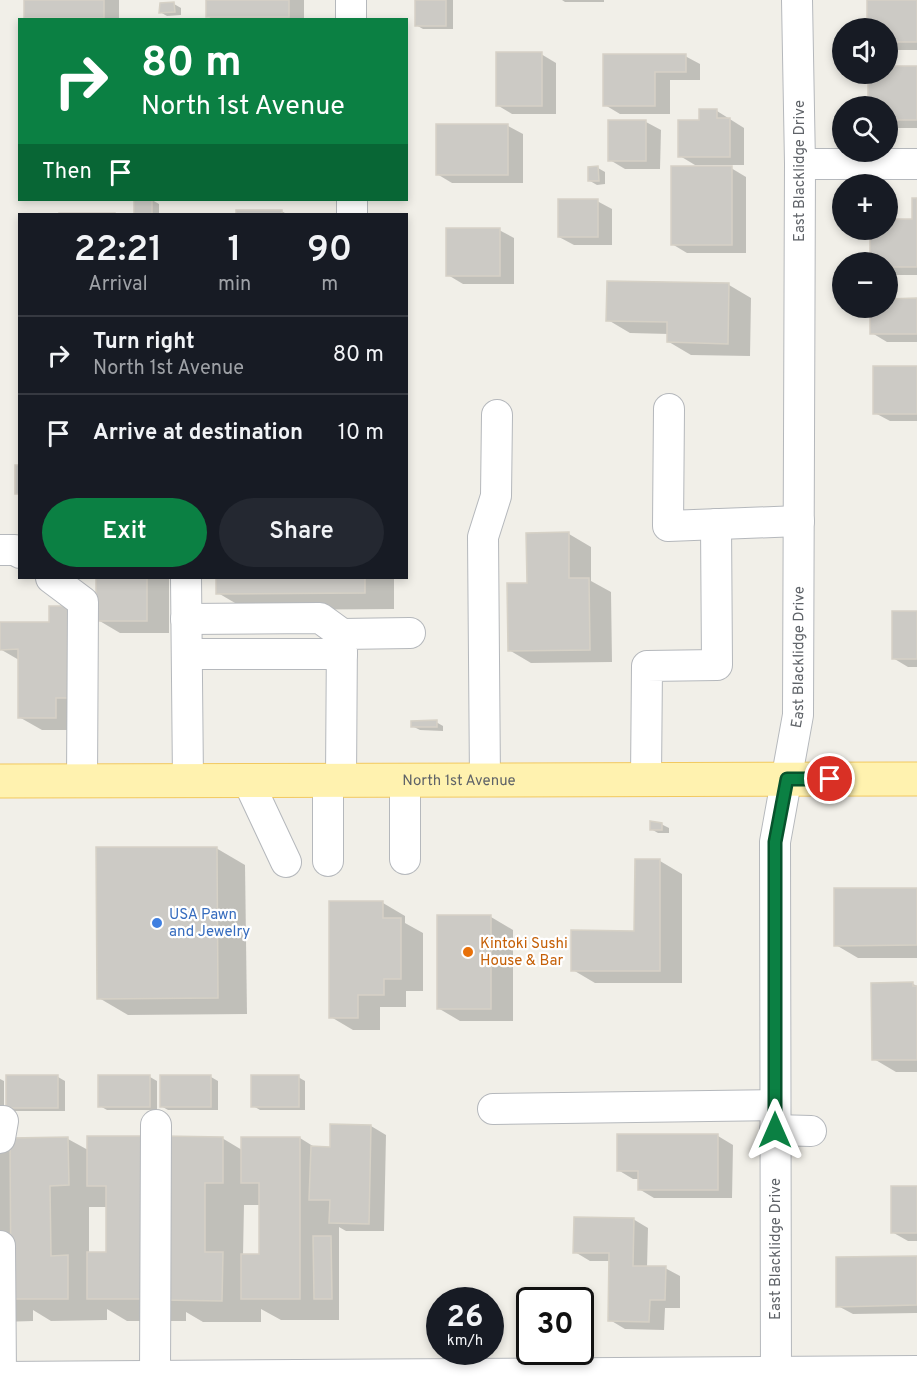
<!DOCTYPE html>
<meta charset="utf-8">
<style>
:root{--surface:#171b24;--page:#242831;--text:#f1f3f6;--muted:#9ea1a6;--line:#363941;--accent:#0b8043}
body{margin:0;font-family:Overpass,sans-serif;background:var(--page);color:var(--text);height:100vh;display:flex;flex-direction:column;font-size:22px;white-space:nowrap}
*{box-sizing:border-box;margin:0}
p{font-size:20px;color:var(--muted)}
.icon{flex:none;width:33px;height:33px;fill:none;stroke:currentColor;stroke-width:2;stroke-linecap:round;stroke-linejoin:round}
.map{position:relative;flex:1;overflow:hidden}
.sheet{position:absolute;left:18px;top:213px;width:390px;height:366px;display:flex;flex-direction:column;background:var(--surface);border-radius:0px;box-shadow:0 3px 9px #0003}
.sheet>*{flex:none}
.hud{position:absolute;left:18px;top:18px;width:390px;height:183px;border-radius:0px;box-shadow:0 3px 9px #0003;background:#0b8043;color:#fff;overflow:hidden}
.controls{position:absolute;left:832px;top:18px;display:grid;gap:12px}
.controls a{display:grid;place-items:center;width:66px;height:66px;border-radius:50%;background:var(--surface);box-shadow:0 3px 9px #0003;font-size:30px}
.speed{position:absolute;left:426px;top:1287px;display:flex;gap:12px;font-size:30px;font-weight:700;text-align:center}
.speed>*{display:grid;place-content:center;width:78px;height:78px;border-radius:50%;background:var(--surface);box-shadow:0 3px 9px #0003;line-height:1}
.speed small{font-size:15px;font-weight:400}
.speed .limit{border:3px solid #111;border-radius:9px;background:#fff;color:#111}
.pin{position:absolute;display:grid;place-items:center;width:51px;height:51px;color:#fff;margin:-26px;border:3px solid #fff;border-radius:50%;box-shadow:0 2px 6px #0007}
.me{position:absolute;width:66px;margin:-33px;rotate:0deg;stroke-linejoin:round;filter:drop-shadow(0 0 4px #0008)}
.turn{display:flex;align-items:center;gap:21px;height:126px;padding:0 24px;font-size:27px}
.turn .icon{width:78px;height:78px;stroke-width:2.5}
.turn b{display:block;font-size:42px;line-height:51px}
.then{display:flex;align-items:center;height:57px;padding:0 24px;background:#0003;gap:12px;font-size:22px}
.eta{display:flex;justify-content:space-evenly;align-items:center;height:102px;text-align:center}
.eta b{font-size:36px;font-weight:600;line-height:42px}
.cta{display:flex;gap:12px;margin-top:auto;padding:12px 24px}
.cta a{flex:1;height:69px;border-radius:36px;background:var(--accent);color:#fff;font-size:24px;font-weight:600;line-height:69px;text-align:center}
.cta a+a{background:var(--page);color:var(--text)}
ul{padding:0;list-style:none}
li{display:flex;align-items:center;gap:18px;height:78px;padding:0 24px;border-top:2px solid var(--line)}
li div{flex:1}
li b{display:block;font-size:22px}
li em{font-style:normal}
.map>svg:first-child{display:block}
</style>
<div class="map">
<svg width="917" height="1384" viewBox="0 0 917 1384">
<rect width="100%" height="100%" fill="#f1efe8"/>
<!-- shadow -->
<g fill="#0003" fill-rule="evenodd">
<polygon points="25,0 119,0 119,20 30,20 26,17"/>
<polygon points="208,0 304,0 304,20 213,20 208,16"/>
<polygon points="416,0 453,0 453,29 423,29 416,25"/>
<polygon points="562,0 604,0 604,2 565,2"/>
<polygon points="868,0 917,0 917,50 888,50 888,28 868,28"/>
<polygon points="174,4 181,8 181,15 167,16 160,12"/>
<polygon points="541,54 556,63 556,114 512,114 497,105"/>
<polygon points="605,56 685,56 700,64 700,80 670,80 670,114 620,114 605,105"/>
<polygon points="888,67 917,67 917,128 888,128 888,106 869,106 869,74 888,74"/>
<polygon points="717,111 744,128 744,165 695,165 680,156 701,121"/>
<polygon points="646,122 661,130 660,169 625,169 610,160"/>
<polygon points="508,126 523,134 523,183 452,183 437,174"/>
<polygon points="598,168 605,172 605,184 597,185 590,181"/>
<polygon points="731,168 746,177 746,253 687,253 672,244"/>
<polygon points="136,200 152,200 159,204 159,214 135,214"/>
<polygon points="211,200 274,200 274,201 213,201"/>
<polygon points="917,200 917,275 888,275 888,262 871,262 871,230 888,230 888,220 913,220"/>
<polygon points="597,201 612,209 612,245 574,245 559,237"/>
<polygon points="238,211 281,211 287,214 238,214"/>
<polygon points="499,230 514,238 514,284 463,284 448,275"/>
<polygon points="729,285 751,298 750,356 691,355 669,342 669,334 630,333 608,320"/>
<polygon points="888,300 917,300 917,342 887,342 872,333 872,308 888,308"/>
<polygon points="917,367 917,421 890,421 875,413"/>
<polygon points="569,534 591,547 591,581 611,592 612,662 531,663 509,650 528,584"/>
<polygon points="98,578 169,578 169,633 120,633 98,620"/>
<polygon points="218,578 394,578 394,609 247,610 218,593"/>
<polygon points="917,613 917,667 908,667 893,658"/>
<polygon points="0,623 51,623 78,730 42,730 19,717 19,660 0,649"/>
<polygon points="436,722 443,726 443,731 420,730 412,726"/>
<polygon points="661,824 669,828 669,833 658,833 651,829"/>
<polygon points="216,848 245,865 247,1014 128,1015 99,998"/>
<polygon points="660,861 682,874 682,983 595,983 573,970 636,932"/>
<polygon points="917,890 917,958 858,958 836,945"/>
<polygon points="383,903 405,916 405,923 423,933 423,991 406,991 406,1007 380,1007 380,1030 353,1030 331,1017"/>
<polygon points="491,917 513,930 513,1021 460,1021 438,1008"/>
<polygon points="913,984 917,986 917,1072 896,1072 874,1059"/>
<polygon points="58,1077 65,1081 65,1111 15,1111 7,1107"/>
<polygon points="150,1077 157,1081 157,1110 107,1110 100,1106"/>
<polygon points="211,1077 218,1081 218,1110 168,1110 161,1106"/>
<polygon points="298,1077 305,1081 305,1110 260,1110 253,1106"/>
<polygon points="0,1079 4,1081 4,1111 0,1111"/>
<path d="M 371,1126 L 386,1135 L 384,1231 L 346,1231 L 339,1227 L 339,1320 L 281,1320 L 261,1309 L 261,1322 L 203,1322 L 186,1312 L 186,1321 L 127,1321 L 107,1309 L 107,1320 L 51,1321 L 33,1310 L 33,1321 L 0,1322 L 0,1143 L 68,1139 L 88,1150 L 222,1138 L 242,1150 L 300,1138 L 316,1148 L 331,1148 ZM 244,1205 L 260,1205 L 260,1256 L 243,1256 ZM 89,1207 L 107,1207 L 107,1254 L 89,1254 Z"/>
<polygon points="718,1136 733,1145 732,1198 654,1198 639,1189 639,1179 633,1179 618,1170"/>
<polygon points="917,1188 917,1241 908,1241 892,1232"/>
<polygon points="633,1219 648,1228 647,1268 665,1268 680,1276 680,1308 665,1308 664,1330 625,1329 610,1320 611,1261 590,1261 575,1252"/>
<polygon points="917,1257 917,1313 853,1314 838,1306"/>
</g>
<!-- building -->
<g fill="#cccac5" stroke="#d6d1c6" stroke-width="1.5">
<rect x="24" y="0" width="80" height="18"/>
<rect x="206" y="0" width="83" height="17"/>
<rect x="415" y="0" width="31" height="26"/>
<polygon points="867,0 917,0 917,42 888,42 888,28 867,28"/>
<polygon points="174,2 175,12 159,13 160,3"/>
<rect x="496" y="52" width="46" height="54"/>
<polygon points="603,54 686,54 686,72 655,72 655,106 603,106"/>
<polygon points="888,66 917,66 917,120 888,120 888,106 868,106 868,74 888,74"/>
<polygon points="699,109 717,109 717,118 730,118 730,157 678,157 678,120 699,120"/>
<rect x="608" y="120" width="38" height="41"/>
<rect x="436" y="124" width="72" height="51"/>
<polygon points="598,166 599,181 588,181 588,167"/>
<rect x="671" y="166" width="61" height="79"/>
<polygon points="912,198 917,198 917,267 888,267 888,262 870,262 870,230 888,230 888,219 912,219"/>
<rect x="558" y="199" width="40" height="38"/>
<rect x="134" y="200" width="18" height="14"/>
<rect x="236" y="210" width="46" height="4"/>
<rect x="59" y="213" width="56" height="1"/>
<rect x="446" y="228" width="54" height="48"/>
<polygon points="607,281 729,283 728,344 667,342 667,322 606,321"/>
<polygon points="917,298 917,334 870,334 870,308 888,308 888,299"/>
<rect x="873" y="366" width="44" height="48"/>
<rect x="15" y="465" width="5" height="29"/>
<polygon points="569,532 569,578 589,578 590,650 508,651 507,583 527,583 526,533"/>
<rect x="96" y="578" width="51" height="43"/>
<polygon points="216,578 365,578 365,593 216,594"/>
<polygon points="49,606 70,606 70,698 56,698 56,718 18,718 18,649 0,650 0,622 49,622"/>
<rect x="892" y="611" width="25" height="48"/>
<polygon points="437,720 437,727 411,727 411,721"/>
<polygon points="650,821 662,823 662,830 650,830"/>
<polygon points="96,847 217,847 218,998 97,999"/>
<polygon points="635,859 660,859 660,971 571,971 571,930 634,931"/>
<polygon points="834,888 917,888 917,945 834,946"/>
<polygon points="329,901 383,901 383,918 401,918 401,979 384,979 384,995 358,995 358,1018 329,1018"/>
<rect x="437" y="915" width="54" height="94"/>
<polygon points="913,982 913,986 917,986 917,1060 872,1060 871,983"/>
<rect x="6" y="1075" width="52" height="33"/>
<rect x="98" y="1075" width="52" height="32"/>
<rect x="160" y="1075" width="51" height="32"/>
<rect x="251" y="1075" width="48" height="32"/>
<polygon points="330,1124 371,1125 369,1224 329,1223 330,1200 309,1200 311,1146 330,1147"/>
<polygon points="617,1134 718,1134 718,1190 638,1190 638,1171 617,1171"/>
<polygon points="87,1136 147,1136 147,1299 87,1299 87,1252 106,1252 106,1186 87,1186"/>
<polygon points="163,1136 223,1137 223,1183 205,1183 205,1252 223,1252 222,1301 162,1300"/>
<polygon points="68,1137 69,1185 50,1186 51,1256 68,1255 68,1299 11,1299 10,1138"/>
<polygon points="241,1137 300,1137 300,1299 241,1299 241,1254 259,1254 259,1183 241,1183"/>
<rect x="891" y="1186" width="26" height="47"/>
<polygon points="574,1217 634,1218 633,1266 666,1266 665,1300 650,1300 649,1322 608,1321 609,1253 573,1253"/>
<polygon points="313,1236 331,1236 332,1299 314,1299"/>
<polygon points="917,1256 917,1305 836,1307 836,1257"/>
</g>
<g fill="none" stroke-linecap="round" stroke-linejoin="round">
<!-- minor casing -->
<g stroke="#b5b8bc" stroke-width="32">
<g id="minor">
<polyline points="351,0 351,20"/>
<polyline points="800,164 917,164"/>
<polyline points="352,200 352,214"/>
<polyline points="669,409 668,526 799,521"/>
<polyline points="0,550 15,550 20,553"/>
<polyline points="51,578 83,602 82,782"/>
<polyline points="186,578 188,781"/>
<polyline points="186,619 320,618 342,634"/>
<polyline points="187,654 342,654"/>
<polyline points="646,779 647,666 717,665 716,524"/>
<polyline points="341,780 342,634 410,633"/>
<polyline points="485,780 483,537 496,496 497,415"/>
<polyline points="248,781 286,862"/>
<polyline points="328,781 328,861"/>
<polyline points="405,781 405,859"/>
<polyline points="493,1109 775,1105"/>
<polyline points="0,1121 3,1121 0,1138"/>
<polyline points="775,1130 811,1131"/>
<polyline points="0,1246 1,1377"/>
<polyline points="155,1376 156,1125"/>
<polyline points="0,1377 917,1371"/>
<path id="s1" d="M 776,1384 L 775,842 L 798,715 L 800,164 L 797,0"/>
</g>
</g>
<!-- major casing -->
<g stroke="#f2c960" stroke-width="35">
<g id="major">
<path id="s2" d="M 0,781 L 917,779"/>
</g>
</g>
<!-- minor -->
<use href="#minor" stroke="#fff" stroke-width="30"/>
<!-- major -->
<use href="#major" stroke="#fff2af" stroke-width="33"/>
</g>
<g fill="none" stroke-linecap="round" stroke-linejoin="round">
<!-- route casing -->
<g stroke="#07532c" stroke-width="15">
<polyline id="route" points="775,1130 775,842 787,779 830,779"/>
</g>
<!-- route -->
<use href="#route" stroke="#0b8043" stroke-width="10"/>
</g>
<!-- markers -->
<circle fill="#3f7fe0" stroke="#fff" stroke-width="2" cx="157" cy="923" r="6"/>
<circle fill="#e8710a" stroke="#fff" stroke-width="2" cx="468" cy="952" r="6"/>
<g text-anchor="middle" stroke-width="4.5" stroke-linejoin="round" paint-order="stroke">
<!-- street labels -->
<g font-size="15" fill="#5f6368" stroke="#fff">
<text transform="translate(799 171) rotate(-90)" y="5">East Blacklidge Drive</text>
<text dy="5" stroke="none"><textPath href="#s1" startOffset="729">East Blacklidge Drive</textPath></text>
<text dy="5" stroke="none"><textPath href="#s2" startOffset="459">North 1st Avenue</textPath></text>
<text transform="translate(775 1249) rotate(-90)" y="5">East Blacklidge Drive</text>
</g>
<!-- shop labels -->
<g font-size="15" fill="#366cbe" stroke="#fff" text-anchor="start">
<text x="169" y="919">USA Pawn<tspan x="169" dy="17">and Jewelry</tspan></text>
</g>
<!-- food labels -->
<g font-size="15" fill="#c56008" stroke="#fff" text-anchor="start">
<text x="480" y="948">Kintoki Sushi<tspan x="480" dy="17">House &amp; Bar</tspan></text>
</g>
</g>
</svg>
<div class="controls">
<a><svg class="icon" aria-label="sound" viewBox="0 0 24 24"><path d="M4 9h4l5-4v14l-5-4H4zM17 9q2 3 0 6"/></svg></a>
<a><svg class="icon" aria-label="search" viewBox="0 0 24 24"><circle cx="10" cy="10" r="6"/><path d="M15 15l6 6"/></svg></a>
<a>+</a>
<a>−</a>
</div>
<div class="speed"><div>26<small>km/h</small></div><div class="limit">30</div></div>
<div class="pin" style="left:830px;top:779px;background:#d93025"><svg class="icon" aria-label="arrive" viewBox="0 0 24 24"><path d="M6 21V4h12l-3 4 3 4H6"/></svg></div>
<svg class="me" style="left:775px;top:1130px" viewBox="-20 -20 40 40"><path d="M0-17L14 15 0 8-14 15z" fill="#0b8043" stroke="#fff" stroke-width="4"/></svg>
<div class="hud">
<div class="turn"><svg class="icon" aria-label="right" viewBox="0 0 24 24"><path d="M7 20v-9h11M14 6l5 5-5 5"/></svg><div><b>80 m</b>North 1st Avenue</div></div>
<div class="then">Then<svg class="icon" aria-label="arrive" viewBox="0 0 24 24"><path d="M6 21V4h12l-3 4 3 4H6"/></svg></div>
</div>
<section class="sheet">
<div class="eta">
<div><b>22:21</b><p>Arrival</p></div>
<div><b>1</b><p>min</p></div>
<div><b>90</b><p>m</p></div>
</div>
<ul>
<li><svg class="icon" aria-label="right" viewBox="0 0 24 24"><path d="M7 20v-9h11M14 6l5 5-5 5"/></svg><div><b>Turn right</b><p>North 1st Avenue</p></div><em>80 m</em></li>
<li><svg class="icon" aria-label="arrive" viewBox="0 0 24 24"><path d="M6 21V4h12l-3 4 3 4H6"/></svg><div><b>Arrive at destination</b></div><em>10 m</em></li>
</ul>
<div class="cta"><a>Exit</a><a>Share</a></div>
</section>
</div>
